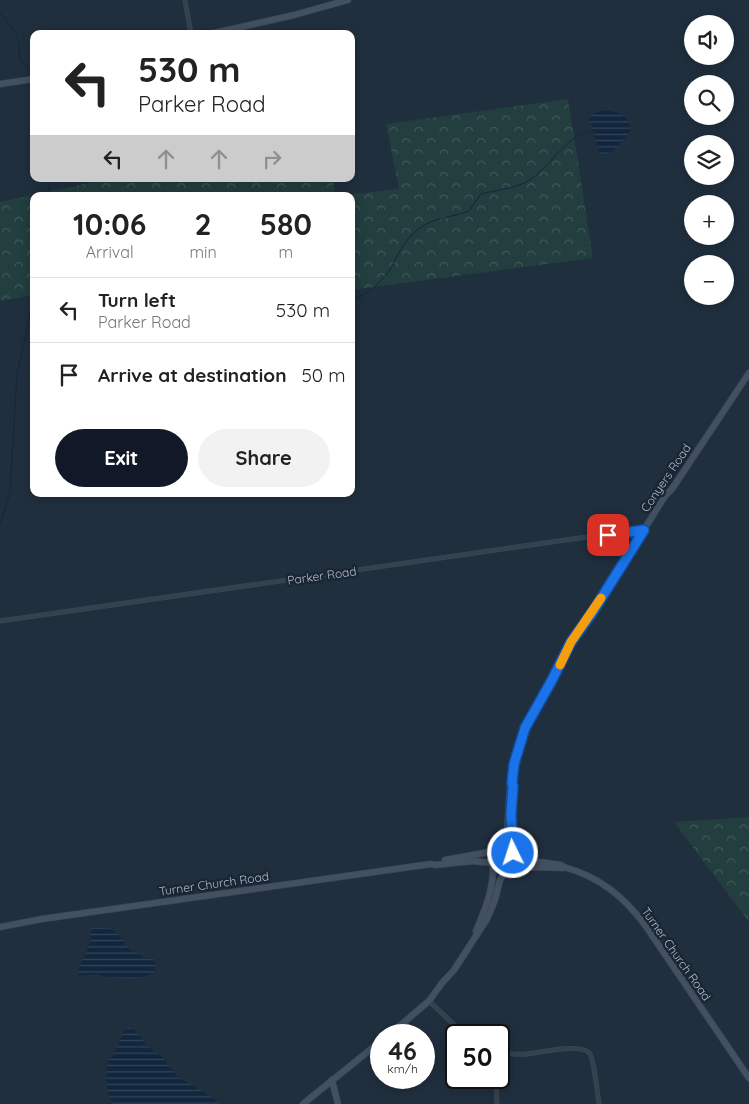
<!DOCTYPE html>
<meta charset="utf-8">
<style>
:root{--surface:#fff;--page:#f2f2f2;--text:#222;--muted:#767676;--line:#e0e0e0;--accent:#111827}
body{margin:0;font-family:Quicksand,sans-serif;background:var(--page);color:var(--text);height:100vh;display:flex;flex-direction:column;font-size:19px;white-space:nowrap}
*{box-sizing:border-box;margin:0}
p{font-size:16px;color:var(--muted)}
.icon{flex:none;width:28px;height:28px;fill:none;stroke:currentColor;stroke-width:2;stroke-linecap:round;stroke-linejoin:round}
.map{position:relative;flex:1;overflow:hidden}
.details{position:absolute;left:30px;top:192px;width:325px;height:305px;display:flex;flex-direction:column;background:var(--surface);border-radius:10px;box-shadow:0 2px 12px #0003}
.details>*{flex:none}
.guide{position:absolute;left:30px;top:30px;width:325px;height:152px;border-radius:10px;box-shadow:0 2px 12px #0003;background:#fff;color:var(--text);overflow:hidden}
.buttons{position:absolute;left:684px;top:15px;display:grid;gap:10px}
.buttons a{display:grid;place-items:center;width:50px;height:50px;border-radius:50%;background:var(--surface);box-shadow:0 2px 12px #0003;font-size:25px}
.speed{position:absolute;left:370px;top:1024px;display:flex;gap:10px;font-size:25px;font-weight:700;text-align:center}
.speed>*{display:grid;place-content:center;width:65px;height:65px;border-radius:50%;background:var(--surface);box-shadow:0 2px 12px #0003;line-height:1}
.speed small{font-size:12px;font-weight:400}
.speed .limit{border:2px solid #111;border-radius:8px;background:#fff;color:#111}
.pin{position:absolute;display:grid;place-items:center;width:42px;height:42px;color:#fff;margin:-21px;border-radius:10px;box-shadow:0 2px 8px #0006}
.me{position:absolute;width:55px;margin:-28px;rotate:356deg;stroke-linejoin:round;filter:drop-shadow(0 0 4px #0008)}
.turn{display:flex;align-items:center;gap:18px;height:105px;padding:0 25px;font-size:22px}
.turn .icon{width:65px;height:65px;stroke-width:2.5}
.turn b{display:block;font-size:35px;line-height:42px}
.lanes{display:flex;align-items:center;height:48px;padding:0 25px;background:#0003;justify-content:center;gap:25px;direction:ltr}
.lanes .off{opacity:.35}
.eta{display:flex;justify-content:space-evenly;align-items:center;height:85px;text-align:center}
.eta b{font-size:30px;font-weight:800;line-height:35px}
.action{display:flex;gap:10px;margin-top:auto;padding:10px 25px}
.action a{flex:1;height:58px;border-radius:30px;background:var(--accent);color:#fff;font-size:20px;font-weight:800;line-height:58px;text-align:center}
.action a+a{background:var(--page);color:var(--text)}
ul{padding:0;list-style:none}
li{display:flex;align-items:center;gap:15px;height:65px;padding:0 25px;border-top:1px solid var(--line)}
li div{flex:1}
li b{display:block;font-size:19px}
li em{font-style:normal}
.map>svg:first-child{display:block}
</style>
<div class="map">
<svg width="749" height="1104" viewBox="0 0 749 1104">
<defs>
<pattern id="forest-crowns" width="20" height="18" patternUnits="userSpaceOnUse" patternTransform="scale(1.25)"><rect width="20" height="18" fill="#223e3f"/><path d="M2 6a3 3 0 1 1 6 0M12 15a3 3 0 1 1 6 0" fill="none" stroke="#405859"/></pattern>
<pattern id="water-rules" width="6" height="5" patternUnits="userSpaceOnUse" patternTransform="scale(1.25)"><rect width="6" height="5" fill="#12273d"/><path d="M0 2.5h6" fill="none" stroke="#324458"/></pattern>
</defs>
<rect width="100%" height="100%" fill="#202f3e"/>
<!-- forest -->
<g fill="url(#forest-crowns)">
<polygon points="568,99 593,258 351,290 351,196 34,196 34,295 0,301 0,202 108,179 333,179 335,196 399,189 386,124"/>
<polygon points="749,817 749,922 674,822"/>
</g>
<!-- water -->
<g fill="url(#water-rules)">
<path d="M 605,110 C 618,112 629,115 631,129 C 629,134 612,154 606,155 C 603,155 601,153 599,152 L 589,118 L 593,113 Z"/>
<path d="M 92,926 L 97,928 C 113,920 122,943 133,952 L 135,951 L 143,957 L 153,959 L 156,965 L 154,973 L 140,978 L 132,979 L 110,978 L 97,974 L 78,976 C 78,965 86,956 89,945 C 92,938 90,931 92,926 Z"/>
<polygon points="129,1028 135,1030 147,1046 162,1057 177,1076 213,1098 219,1104 113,1104 107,1090 106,1069 108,1061 114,1054 125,1029"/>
</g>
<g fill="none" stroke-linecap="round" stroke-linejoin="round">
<!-- stream -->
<g stroke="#12273d" stroke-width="1">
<polyline points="0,13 13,29 18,38 20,59 32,72"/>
<polyline points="48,196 51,179"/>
<path d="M 351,301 C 368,294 383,282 392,266 C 398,255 401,247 410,237 C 427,217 447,219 469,211 L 481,194 C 499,189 519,189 534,177 C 554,161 565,138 591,130"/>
<polyline points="0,525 10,492 17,374 34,296"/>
</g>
<!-- street casing -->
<g stroke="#3d4a57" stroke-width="5">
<g id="street">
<polyline points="185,0 191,34"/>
<polyline points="0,621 643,529"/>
<polyline points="429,1001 465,1035"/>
<path d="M 499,1053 C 508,1054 517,1055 526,1054 C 539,1053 583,1042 590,1054 C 595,1064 597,1092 599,1104"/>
<polyline points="496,1078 497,1104"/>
</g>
</g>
<!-- secondary casing -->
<g stroke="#3d4a57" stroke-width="7">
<g id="secondary">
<polyline points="210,34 294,15 348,0"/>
<polyline points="0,84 34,79"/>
<polyline points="501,848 507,835 510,785 525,728 552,680 571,642 592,613 665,496 672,489 749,373"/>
<path d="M 514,855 L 525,860 L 561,865 L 564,867 C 600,877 624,897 645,925 L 749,1078"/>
<polyline points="445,860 495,851"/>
<path d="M 493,866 C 500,874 510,873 515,863 L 512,832 L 513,794"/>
<polyline points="510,870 535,867 563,868"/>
<polyline points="0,927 42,919 431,864 435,865 473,861 492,863"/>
<path d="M 476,931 C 484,912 492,893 493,872 C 493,865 490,859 493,853 C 498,845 507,847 513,853"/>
<polyline points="389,1035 429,1001 442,983 454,970 487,919 495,900 500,880 505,872"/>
<polyline points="332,1080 338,1104"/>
<polyline points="303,1104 381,1041"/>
</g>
</g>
<!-- street -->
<use href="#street" stroke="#34414e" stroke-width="4"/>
<!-- secondary -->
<use href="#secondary" stroke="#425061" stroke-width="5.5"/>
</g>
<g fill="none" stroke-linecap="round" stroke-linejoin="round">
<!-- route casing -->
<g stroke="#114b97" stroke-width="12">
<polyline id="route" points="513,853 511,815 513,786 512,783 514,764 525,728 552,680 571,642 592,613 644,530 608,535"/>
</g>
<!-- route -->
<use href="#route" stroke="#1a73e8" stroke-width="9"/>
<!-- slow -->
<polyline stroke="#f59e0b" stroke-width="9" points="560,665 571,642 601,598"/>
</g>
<g text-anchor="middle" stroke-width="5" stroke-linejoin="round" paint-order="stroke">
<!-- street labels -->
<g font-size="12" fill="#b0bcca" stroke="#1a2633">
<text transform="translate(666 478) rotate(-56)" y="4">Conyers Road</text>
<text transform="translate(322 576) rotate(-8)" y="4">Parker Road</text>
<text transform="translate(214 884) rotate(-8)" y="4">Turner Church Road</text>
<text transform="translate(676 954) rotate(55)" y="4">Turner Church Road</text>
</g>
</g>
</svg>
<div class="buttons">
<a><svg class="icon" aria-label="sound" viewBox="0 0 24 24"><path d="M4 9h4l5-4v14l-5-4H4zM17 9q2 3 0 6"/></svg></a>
<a><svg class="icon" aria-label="search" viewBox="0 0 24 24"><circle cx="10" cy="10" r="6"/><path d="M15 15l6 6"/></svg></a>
<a><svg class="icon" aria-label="layers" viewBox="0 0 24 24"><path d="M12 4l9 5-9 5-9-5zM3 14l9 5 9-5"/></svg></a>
<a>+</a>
<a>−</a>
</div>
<div class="speed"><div>46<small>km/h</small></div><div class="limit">50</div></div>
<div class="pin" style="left:608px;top:535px;background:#d93025"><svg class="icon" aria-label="arrive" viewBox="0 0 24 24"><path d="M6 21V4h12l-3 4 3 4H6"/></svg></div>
<svg class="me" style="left:513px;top:853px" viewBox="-20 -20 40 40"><circle r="17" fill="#1a73e8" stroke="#fff" stroke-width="3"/><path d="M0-11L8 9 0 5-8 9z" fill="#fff"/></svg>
<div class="guide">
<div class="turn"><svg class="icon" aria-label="left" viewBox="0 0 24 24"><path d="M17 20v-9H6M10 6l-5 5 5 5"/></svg><div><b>530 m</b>Parker Road</div></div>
<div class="lanes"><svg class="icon" aria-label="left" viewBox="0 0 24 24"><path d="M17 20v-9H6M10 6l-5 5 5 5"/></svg><svg class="icon off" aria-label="ahead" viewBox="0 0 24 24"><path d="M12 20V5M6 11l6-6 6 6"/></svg><svg class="icon off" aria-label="ahead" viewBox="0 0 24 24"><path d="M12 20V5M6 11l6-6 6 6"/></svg><svg class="icon off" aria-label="right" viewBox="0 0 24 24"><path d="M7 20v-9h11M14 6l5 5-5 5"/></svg></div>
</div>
<section class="details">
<div class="eta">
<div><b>10:06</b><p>Arrival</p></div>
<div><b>2</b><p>min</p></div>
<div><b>580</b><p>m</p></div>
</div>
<ul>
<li><svg class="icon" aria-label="left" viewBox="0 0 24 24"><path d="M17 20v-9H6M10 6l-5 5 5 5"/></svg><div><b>Turn left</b><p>Parker Road</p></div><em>530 m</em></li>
<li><svg class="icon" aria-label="arrive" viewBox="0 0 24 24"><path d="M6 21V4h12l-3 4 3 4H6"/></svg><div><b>Arrive at destination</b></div><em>50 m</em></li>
</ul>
<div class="action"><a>Exit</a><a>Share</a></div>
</section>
</div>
